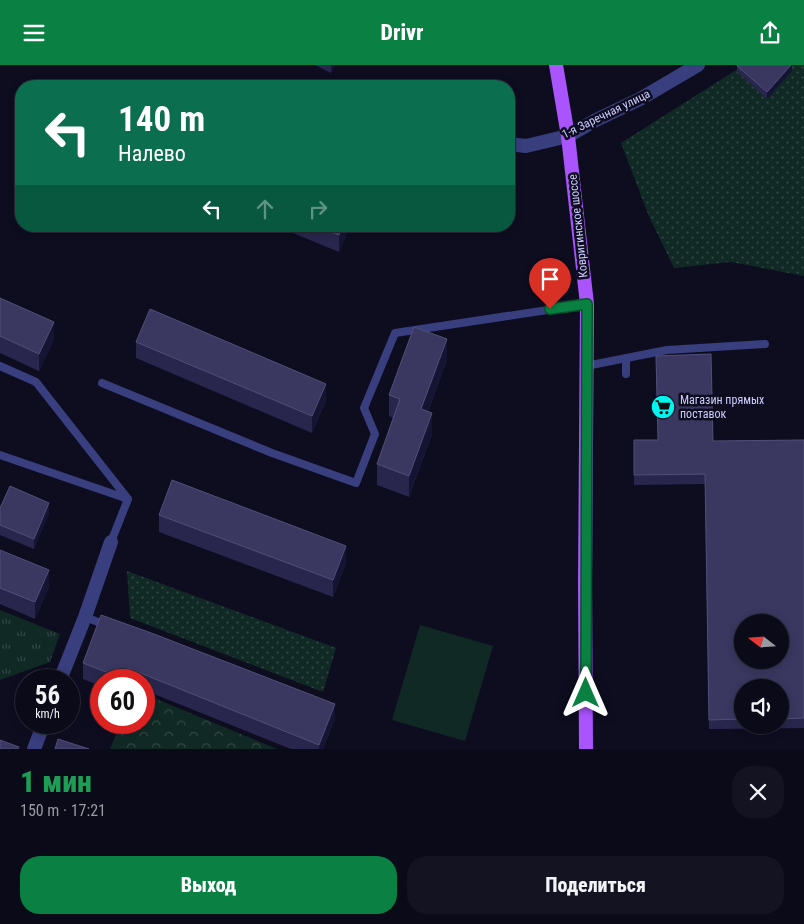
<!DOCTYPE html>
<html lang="ru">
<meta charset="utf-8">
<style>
:root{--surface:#0a0a18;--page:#131321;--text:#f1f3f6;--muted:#999aa2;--line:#2a2b37;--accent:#0b8043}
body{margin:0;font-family:"Roboto Condensed",sans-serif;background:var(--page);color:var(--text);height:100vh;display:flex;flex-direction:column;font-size:19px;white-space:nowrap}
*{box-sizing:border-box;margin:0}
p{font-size:16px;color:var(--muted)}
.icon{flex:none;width:28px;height:28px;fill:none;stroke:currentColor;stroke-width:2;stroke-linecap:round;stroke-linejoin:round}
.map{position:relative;height:684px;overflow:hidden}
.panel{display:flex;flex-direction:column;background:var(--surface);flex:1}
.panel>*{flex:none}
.top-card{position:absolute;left:15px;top:15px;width:500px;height:152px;border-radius:20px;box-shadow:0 2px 8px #0003,0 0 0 1px var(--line);background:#0b6e4f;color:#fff;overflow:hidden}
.needle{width:32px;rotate:287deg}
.controls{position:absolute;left:734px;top:549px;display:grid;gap:10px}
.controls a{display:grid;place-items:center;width:55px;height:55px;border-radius:50%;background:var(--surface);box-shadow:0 2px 8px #0003,0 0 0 1px var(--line);font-size:25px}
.speed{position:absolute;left:15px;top:604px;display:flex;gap:10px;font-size:25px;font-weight:700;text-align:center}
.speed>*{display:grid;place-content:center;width:65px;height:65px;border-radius:50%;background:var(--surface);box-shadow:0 2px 8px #0003,0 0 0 1px var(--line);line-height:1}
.speed small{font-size:12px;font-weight:400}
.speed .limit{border:8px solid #d22;background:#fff;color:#111}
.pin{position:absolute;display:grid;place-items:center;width:42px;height:42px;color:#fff;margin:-51px -21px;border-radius:50% 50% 50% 0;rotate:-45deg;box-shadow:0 0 5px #0007}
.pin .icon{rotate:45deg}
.me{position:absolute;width:55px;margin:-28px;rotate:0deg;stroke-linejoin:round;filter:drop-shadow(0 0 4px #0008)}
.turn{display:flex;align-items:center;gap:18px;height:105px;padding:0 20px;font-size:22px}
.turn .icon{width:65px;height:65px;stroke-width:2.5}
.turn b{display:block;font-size:35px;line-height:42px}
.lanes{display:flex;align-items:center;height:48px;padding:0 20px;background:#0003;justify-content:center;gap:25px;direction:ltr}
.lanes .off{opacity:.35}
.round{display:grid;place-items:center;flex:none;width:52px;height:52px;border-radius:20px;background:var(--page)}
.headline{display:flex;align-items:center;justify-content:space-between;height:85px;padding:0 20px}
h1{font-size:30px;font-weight:800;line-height:38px;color:#1e9e55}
.primary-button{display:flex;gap:10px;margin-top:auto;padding:10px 20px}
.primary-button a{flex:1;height:58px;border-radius:20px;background:var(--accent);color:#fff;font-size:20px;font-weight:800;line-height:58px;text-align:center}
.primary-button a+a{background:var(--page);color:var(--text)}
header{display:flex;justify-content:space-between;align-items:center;height:65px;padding:0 20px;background:var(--accent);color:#fff;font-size:22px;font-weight:800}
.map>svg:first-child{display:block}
</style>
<header><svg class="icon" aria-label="menu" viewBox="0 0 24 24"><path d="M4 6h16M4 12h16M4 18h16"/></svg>Drivr<svg class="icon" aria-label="share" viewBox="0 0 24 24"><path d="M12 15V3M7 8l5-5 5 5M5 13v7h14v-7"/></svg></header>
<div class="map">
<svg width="804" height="684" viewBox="0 0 804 684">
<defs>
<pattern id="grass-dots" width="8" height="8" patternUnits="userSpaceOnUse" patternTransform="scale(1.25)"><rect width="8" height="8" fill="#102925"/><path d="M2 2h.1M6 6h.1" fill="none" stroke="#324746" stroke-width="1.8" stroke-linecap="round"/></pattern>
<pattern id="forest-crowns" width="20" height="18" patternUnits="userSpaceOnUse" patternTransform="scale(1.25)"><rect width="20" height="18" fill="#102925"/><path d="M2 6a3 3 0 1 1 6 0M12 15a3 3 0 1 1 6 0" fill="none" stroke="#324746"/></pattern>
<pattern id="park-tufts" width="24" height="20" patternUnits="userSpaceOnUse" patternTransform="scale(1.25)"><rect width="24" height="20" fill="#102925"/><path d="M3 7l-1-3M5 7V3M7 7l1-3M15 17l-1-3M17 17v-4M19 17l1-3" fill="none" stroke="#324746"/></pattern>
</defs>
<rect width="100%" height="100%" fill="#0e0d20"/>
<!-- grass -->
<g fill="url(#grass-dots)">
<polygon points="744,0 804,0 804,211 731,197 674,203 648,149 621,78"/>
<polygon points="127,506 336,583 323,627 130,553"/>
</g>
<!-- forest -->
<polygon fill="url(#forest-crowns)" points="144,629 277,684 110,684 121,658 144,658"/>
<!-- park -->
<polygon fill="url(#park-tufts)" points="0,545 60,569 50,597 0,615"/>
<!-- pitch -->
<polygon fill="#102925" points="420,560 493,581 465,676 392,655"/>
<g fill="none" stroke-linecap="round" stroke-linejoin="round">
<!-- service -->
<g stroke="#383e7e" stroke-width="8">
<polyline points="0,301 36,317 128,434 111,477"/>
<polyline points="586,301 667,285 765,279"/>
<polyline points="626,309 626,293"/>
<polyline points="102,318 272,388 356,418 375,369 364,343 395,268 587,239"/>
<polyline points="0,390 128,434"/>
<polyline points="85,552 106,560"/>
</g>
<!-- minor -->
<g stroke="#383e7e" stroke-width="14">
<polyline points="509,79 526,81 568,71 596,55 640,34 698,0"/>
<polyline points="60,615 85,552 111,477"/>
<polyline points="34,684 44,658"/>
</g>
<!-- primary -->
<polyline stroke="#aa54fe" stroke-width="14" points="556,0 568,71 587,239 585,518 586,684"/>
</g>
<!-- wall -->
<g fill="#28264d" fill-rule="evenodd">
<polygon points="315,0 335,0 331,8"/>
<polygon points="792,0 792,6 767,34 737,7 737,1"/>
<polygon points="276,161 350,161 339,187"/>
<polygon points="0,233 54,274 39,306 0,288"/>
<polygon points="136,277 326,336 312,368 136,293"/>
<polygon points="447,295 428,347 432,369 409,432 377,420 377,399 393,353 389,351 389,330"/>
<path d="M 634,375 L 713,376 L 804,375 L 804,663 L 709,664 L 705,419 L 634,420 ZM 742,622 L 780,622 L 780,660 L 742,660 Z"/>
<polygon points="0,443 49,448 34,484 0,470"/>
<polygon points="159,450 346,498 333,532 159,467"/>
<polygon points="0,485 49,522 35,554 0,539"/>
<polygon points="101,550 335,654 323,684 291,684 144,625 144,615 101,615 101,621 83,614 83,598"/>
</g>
<!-- shaded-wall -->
<g fill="#161433">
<polygon points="331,0 335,0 331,8"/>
<polygon points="791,0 792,0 792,6 767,34 767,27"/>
<polygon points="343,161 350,161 339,187 339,170"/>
<polygon points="54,257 54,274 39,306 39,289"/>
<polygon points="447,274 447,295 421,365 421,344"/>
<polygon points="326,319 326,336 312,368 312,351"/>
<polygon points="432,348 432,369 409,432 409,411"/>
<polygon points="49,438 49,448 34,484 34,474"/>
<polygon points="346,481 346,498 333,532 333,515"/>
<polygon points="49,505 49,522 35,554 35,537"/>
<polygon points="128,603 128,615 124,615 124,614"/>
<polygon points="335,639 335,654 323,684 319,684 319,680"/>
</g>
<!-- building -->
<g fill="#3a3760" stroke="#514f79" fill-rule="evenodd">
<polygon points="737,0 791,0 767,27 737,1"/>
<polygon points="317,161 343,161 339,170"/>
<polygon points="0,233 54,257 39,289 0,271"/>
<polygon points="150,244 326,319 312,351 136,277"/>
<polygon points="414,262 447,274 421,344 432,348 409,411 377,399 400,334 389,330"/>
<path d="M 711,289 L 713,376 L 804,375 L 804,653 L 780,654 L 780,622 L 742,622 L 742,654 L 709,655 L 705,409 L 634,410 L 634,375 L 658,375 L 656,291 ZM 742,558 L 780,558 L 780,595 L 742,595 Z"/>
<polygon points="172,415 346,481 333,515 159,450"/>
<polygon points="10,421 49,438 34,474 0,460 0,443"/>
<polygon points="0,485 49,505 35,537 0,523"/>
<polygon points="101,550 154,569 335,639 319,680 128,603 124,614 83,598"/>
<polygon points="58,674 89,684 55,684"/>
<polygon points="0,675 19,682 18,684 0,684"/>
</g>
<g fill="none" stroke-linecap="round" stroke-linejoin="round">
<!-- route casing -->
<g stroke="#07532c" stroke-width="12">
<polyline id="route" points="550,244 587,239 586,628"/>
</g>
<!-- route -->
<use href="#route" stroke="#0b8043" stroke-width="9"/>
</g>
<!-- icons -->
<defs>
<g id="supermarket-disc" transform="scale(1.25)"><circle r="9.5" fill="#02f4ef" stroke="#0e0d20"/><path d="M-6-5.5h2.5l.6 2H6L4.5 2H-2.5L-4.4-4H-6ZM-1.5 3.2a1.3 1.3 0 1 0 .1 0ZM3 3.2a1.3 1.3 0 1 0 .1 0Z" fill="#111"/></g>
</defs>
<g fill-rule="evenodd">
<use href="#supermarket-disc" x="663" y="342"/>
</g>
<g text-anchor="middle" stroke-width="5" stroke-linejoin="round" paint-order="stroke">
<!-- street labels -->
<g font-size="12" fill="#ccf" stroke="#0e0d20">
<text transform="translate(606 49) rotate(-26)" y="4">1-я Заречная улица</text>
<text transform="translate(578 161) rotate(-96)" y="4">Ковригинское шоссе</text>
</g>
<!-- poi labels -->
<g font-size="12" fill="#ccf" stroke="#0e0d20" text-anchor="start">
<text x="680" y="339">Магазин прямых<tspan x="680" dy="14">поставок</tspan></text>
</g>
</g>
</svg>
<div class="controls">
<a><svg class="needle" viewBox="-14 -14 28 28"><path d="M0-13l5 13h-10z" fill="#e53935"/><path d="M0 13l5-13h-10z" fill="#999aa2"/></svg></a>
<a><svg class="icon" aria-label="sound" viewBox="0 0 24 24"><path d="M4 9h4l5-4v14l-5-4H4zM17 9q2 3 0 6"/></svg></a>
</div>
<div class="speed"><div>56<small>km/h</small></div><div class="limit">60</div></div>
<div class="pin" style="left:550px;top:244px;background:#d93025"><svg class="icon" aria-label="arrive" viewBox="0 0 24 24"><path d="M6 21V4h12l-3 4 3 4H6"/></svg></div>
<svg class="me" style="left:586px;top:628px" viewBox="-20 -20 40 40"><path d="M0-17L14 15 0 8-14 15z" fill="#0b8043" stroke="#fff" stroke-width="4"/></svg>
<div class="top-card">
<div class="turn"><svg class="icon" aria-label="left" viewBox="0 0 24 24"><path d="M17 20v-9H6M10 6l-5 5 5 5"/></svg><div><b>140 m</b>Налево</div></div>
<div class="lanes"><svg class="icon" aria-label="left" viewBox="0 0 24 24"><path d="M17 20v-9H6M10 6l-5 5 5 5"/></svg><svg class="icon off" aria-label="ahead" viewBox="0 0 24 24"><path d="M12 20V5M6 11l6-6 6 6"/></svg><svg class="icon off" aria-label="right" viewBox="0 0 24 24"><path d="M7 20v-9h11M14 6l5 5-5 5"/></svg></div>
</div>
</div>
<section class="panel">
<div class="headline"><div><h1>1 мин</h1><p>150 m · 17:21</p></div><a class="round"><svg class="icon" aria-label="close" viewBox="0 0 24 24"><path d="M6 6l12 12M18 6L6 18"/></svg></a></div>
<div class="primary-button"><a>Выход</a><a>Поделиться</a></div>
</section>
